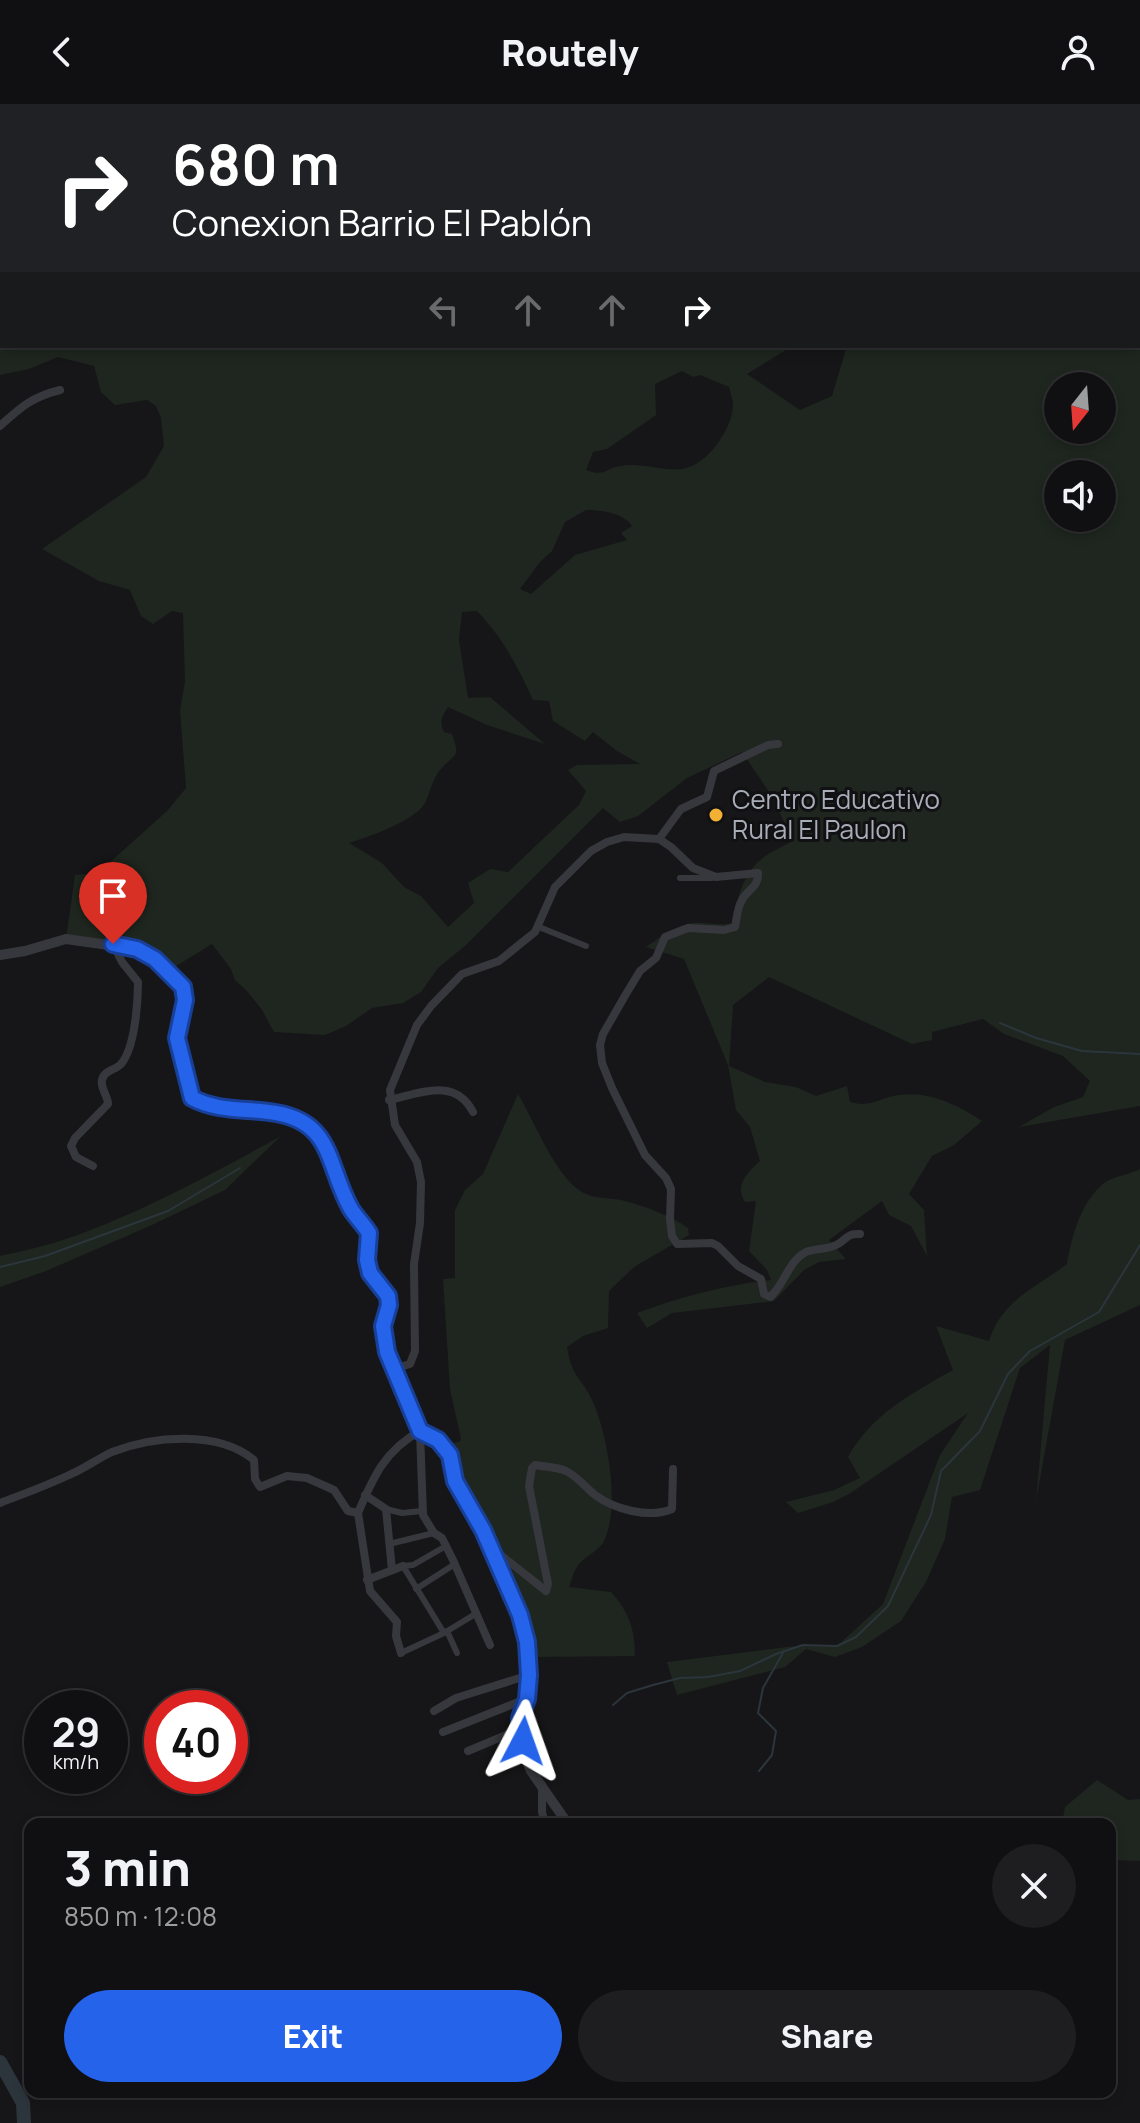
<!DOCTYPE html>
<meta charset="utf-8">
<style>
:root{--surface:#101012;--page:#1e1e20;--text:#f1f3f6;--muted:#9c9d9f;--line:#303032;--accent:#2563eb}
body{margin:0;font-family:Manrope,sans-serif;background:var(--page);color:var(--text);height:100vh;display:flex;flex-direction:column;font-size:30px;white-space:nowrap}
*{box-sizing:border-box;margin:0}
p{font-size:26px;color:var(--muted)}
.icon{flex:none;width:44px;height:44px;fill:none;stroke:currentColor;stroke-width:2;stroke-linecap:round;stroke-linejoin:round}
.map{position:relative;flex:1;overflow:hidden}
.drawer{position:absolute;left:24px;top:1714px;width:1092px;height:280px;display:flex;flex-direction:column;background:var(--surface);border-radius:16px;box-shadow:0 4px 12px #0003,0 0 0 2px var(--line)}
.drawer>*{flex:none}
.banner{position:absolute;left:0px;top:0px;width:1140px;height:244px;box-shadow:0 4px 12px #0003,0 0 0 2px var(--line);background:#202124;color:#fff;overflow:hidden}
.needle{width:52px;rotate:197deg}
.tools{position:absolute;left:1044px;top:268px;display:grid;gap:16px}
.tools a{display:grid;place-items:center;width:72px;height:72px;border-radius:50%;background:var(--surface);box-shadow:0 4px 12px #0003,0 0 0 2px var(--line);font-size:40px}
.speed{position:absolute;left:24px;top:1586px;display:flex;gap:16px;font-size:40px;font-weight:700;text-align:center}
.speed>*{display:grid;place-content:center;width:104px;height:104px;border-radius:50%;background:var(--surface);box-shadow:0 4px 12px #0003,0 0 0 2px var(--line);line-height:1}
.speed small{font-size:20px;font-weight:400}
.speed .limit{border:12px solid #d22;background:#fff;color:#111}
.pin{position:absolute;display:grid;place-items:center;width:68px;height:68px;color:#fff;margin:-82px -34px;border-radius:50% 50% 50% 0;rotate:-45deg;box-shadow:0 0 8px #0007}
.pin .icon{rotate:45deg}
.me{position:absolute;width:88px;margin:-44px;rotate:4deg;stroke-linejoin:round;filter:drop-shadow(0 0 6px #0008)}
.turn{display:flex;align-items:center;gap:28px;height:168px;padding:0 40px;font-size:36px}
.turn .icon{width:104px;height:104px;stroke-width:2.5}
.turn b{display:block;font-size:56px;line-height:68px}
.lanes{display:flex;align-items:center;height:76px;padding:0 40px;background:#0003;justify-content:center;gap:40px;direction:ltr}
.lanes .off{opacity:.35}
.round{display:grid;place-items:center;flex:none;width:84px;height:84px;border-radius:42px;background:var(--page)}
.overview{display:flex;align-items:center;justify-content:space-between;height:136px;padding:0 40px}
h1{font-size:48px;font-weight:800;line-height:60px}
.action{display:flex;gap:16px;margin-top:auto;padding:16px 40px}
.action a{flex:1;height:92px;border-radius:48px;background:var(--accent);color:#fff;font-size:32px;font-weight:800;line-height:92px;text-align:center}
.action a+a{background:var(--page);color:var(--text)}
header{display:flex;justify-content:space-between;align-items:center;height:104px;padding:0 40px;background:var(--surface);font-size:36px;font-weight:800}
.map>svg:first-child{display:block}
</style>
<header><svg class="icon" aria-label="back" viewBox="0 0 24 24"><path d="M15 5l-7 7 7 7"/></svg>Routely<svg class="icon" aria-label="person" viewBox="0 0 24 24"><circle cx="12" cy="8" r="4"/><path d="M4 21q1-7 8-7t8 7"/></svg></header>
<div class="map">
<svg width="1140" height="2019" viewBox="0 0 1140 2019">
<rect width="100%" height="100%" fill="#161618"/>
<!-- green -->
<g fill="#1e261f" fill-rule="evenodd">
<polygon points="0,0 77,0 2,2 0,115"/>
<polygon points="204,0 705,0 203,2"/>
<polygon points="706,0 891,0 891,1 713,2"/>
<path d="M 1140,134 L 1140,1002 L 1019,1023 L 1054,1003 L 1083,993 L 1090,977 L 1063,952 L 1004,930 L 983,915 L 932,928 L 932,936 L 912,940 L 769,873 L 733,901 L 729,962 L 765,978 L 796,983 L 816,992 L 847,982 L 850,998 C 872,1004 878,994 899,991 C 929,987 958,1001 982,1017 L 954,1041 L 932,1052 L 909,1090 L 924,1106 L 927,1152 L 911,1122 L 889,1111 L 882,1097 L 829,1136 L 846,1155 L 819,1158 L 804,1166 L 774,1197 L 672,1209 L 647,1224 L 637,1209 C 680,1193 726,1181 771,1176 L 767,1166 L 749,1147 L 756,1097 L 745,1098 C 734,1081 747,1069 760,1057 L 750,1023 L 736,1006 L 728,961 L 684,855 L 646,843 C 659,834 673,823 688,820 C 704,816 719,824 735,818 C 734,799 744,771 758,758 C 767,749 781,744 792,737 L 774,695 L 742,648 L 687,674 L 638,712 L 620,718 L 603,704 L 465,842 L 438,864 L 421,888 L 403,899 L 372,904 L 346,922 L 325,931 L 274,928 L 262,906 L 247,887 L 235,876 L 231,865 L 212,840 L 173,864 L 157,853 L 66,835 L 75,771 L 98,769 L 167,707 L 186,684 L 180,606 L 185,578 L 183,509 L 172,507 L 153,520 L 141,512 L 130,486 L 99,477 L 42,445 L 146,373 L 164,342 L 161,314 L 156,302 L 147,296 L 115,301 L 101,288 L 94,262 L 58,253 L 29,265 L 0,271 L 0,231 L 2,230 L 2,242 L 792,242 L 747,270 L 800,306 L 832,292 L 847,242 L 1138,242 ZM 682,267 L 693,273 L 700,271 L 729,283 C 730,288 733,295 733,301 C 733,324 707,362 682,365 C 662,367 640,358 620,362 C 604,365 605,373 586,366 L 593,348 L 607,345 L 656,311 L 655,280 ZM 1058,282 L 1102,282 L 1102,326 L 1058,326 ZM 1058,370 L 1102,370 L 1102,414 L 1058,414 ZM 586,406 C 601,406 624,409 632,422 L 621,429 L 627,436 L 575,451 L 531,490 L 520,485 L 540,458 L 552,447 L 565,418 ZM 477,507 C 503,534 518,563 533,596 L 549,597 L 553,617 L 585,637 L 593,628 L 617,647 L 640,660 L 577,661 L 568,666 L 586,687 L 579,701 L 508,768 L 490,765 L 468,779 L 474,799 L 448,823 L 421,792 L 404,783 L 382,759 L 349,739 C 368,733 415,717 425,699 C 430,688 433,674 441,665 C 455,649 461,655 452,630 L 444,628 C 439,618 442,612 448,603 L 487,621 L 545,640 L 490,593 L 468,594 L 459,536 L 462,508 Z"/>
<path d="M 518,990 C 535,1018 555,1072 582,1088 C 595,1096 611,1093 625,1097 C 644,1102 672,1112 688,1124 L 689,1131 L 634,1163 L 609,1187 L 608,1224 L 583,1232 L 567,1243 C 572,1275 582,1273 593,1298 C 608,1332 621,1406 603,1439 C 598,1447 586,1452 579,1460 C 574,1466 572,1475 569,1483 L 611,1488 C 629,1508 635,1525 635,1552 L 536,1553 L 526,1548 L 521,1524 L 444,1340 L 459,1338 L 461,1335 L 450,1285 L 443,1175 L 455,1174 L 455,1106 L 465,1086 L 483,1070 Z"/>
<path d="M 281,1032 L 225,1086 L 152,1121 L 46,1167 L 0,1183 L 0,1152 C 18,1148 36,1144 54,1139 C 134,1113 208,1072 281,1032 Z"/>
<path d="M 1140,1065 L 1140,1201 L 1065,1236 L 1036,1397 L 1050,1241 L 1020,1264 L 980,1386 L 952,1393 L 945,1435 L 926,1478 L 901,1517 L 862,1543 L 835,1553 L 806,1545 L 785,1563 L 677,1591 L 667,1558 L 803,1541 L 837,1542 L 883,1500 L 940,1351 L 968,1309 L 849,1390 L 833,1398 L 798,1409 L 786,1398 L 834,1386 L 860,1374 L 848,1353 C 871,1311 912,1289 953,1266 L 936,1222 L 989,1237 C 1002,1196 1034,1185 1067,1160 C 1072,1132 1080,1099 1104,1079 C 1113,1072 1129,1071 1140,1065 Z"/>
<polygon points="1097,1676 1128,1696 1140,1695 1140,1757 1110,1756 1110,1720 1062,1720 1065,1703"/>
</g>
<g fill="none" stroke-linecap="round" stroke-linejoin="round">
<!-- stream -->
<g stroke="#2c353c" stroke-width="2">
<polyline points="68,2 72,0"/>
<polyline points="0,33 2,33"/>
<polyline points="1000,919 1036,934 1082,947 1140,950"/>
<polyline points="0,1163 45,1152 168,1107 240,1064"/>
<polyline points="613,1601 627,1589 653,1581 680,1574 708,1573 740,1567 776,1550 803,1541 837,1542 856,1533 888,1502 931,1411 941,1367 980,1327 1008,1270 1030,1247 1099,1208 1140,1141"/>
<polyline points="759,1667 772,1651 776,1627 758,1609 763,1584 784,1547"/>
</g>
<!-- river -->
<polyline stroke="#2c353c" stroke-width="14" points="0,1958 23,1999 24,2019"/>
<!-- pedestrian -->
<g stroke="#37383d" stroke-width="6">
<polyline points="680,774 712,774"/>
<polyline points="539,823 586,842"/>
<polyline points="386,1405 402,1409 422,1407"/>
<polyline points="389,1440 434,1429"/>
<polyline points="416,1485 455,1460"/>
<polyline points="447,1527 457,1549"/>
<polyline points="444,1529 403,1462 413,1461 446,1442"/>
<polyline points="401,1549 444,1529 477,1509"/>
</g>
<!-- minor -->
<g stroke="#37383d" stroke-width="8">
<polyline points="0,231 2,230"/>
<path d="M 0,322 C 21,303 32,293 60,286"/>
<polyline points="659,735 681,705 707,693 714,667 768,641 778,640"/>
<path d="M 389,996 C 421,989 455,973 473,1008"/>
<path d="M 93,1062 L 76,1053 L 71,1042 L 75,1034 L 108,1000 C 108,992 100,984 102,976 C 104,966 116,966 121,960 C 135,944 138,898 138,878 L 122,858 L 113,840"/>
<path d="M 393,1265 L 410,1260 L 415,1247 L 414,1160 L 420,1119 L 421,1078 L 417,1058 L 395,1021 L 390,986 L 417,921 L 431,902 L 462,870 L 499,857 L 535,828 L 555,783 L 591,747 L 607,738 L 624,733 L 659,735 L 671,743 L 693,764 L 716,773 L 758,769 C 759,783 748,785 742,796 C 737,804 737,814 735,823 L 724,826 L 688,824 L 665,833 L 656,854 L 640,867 L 626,890 L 603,930 L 600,941 L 602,959 L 612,984 L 645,1051 L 666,1074 L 671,1085 L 670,1115 L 672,1132 L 677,1140 L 712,1139 L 718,1142 L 738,1162 L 761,1175 L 764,1190 L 770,1193 C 784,1182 788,1157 806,1148 C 816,1144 829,1146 838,1140 C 847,1135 847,1129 860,1130"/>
<polyline points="365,1391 386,1405 392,1466"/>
<path d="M 0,1399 C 23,1390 46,1382 69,1371 C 84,1365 97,1355 112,1348 C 153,1332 218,1326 254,1356 L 255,1375 L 260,1383 L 287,1372 L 307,1374 L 334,1386 L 348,1407 L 358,1409 C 373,1374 384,1347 420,1327 L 423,1411 L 434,1429 L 442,1434 L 453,1456 L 490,1541"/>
<polyline points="358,1409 370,1487 397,1518 396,1532 401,1549"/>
<path d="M 492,1444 L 546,1487 L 548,1480 L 529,1382 L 532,1364 L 535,1361 C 545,1363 557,1363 566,1367 C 578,1373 585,1383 595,1391 C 614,1405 649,1415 672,1405 L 673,1365"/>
<polyline points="367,1476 403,1462"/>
<polyline points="434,1607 456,1594 529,1571"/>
<polyline points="443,1628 526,1595"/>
<polyline points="468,1647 523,1624"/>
<polyline points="542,1681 542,1708 545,1720"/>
</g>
<!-- tertiary -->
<path stroke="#37383d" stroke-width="10" d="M 0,851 L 25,847 L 66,835 L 137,845 L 155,855 L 183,883 L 185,896 L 177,934 L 192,994 C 218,1008 247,1004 276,1009 C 334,1019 327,1063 351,1105 C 356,1113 364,1121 369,1129 C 370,1143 363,1159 373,1171 C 378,1178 385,1184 388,1191 C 393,1204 381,1220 384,1234 C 389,1266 408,1297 420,1327 L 438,1336 L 450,1351 L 455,1377 L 483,1426 L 520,1511 L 527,1538 L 529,1571 L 529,1585 L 520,1614 L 526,1655 L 531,1667 L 568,1720"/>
</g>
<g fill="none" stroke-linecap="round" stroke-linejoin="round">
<!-- route casing -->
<g stroke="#184099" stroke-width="20">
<path id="route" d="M 113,840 L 137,845 L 155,855 L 183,883 L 185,896 L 177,934 L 192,994 C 218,1008 247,1004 276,1009 C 334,1019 327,1063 351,1105 C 356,1113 364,1121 369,1129 L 367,1156 L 370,1169 L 388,1192 L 389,1201 L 383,1222 L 387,1248 L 420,1327 L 438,1336 L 450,1351 L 455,1377 L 483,1426 L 520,1511 L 527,1538 L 529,1571 L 527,1595 L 520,1614 L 523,1637"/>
</g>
<!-- route -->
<use href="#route" stroke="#2563eb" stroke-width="14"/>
</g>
<!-- markers -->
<circle fill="#f2b134" stroke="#111113" stroke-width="3" cx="716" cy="711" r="8"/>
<g text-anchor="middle" stroke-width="6" stroke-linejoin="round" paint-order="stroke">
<!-- poi labels -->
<g font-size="26" fill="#a8adb8" stroke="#111113" text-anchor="start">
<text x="732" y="705">Centro Educativo<tspan x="732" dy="30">Rural El Paulon</tspan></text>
</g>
</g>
</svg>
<div class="tools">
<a><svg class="needle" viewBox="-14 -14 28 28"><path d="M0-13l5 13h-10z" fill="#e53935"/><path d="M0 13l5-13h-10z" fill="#9c9d9f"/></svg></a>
<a><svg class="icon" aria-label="sound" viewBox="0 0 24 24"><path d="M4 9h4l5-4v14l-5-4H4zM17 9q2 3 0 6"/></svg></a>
</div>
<div class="speed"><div>29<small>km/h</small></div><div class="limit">40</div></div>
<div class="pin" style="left:113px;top:840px;background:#d93025"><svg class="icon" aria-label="arrive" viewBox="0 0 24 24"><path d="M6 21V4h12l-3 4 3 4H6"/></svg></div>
<svg class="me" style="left:523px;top:1637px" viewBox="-20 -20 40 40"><path d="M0-17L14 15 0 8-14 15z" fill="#2563eb" stroke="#fff" stroke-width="4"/></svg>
<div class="banner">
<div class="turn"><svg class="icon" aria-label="right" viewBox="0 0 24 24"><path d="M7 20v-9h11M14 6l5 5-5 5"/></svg><div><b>680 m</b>Conexion Barrio El Pablón</div></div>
<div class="lanes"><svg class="icon off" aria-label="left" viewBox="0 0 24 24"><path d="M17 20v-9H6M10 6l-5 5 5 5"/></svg><svg class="icon off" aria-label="ahead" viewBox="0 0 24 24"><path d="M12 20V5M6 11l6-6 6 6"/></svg><svg class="icon off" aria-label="ahead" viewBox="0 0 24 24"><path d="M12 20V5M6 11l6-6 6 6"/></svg><svg class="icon" aria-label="right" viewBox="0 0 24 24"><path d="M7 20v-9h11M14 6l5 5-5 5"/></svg></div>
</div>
<section class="drawer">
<div class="overview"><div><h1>3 min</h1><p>850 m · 12:08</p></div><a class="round"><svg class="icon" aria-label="close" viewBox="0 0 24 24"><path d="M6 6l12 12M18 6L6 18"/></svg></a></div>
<div class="action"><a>Exit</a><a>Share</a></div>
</section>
</div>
